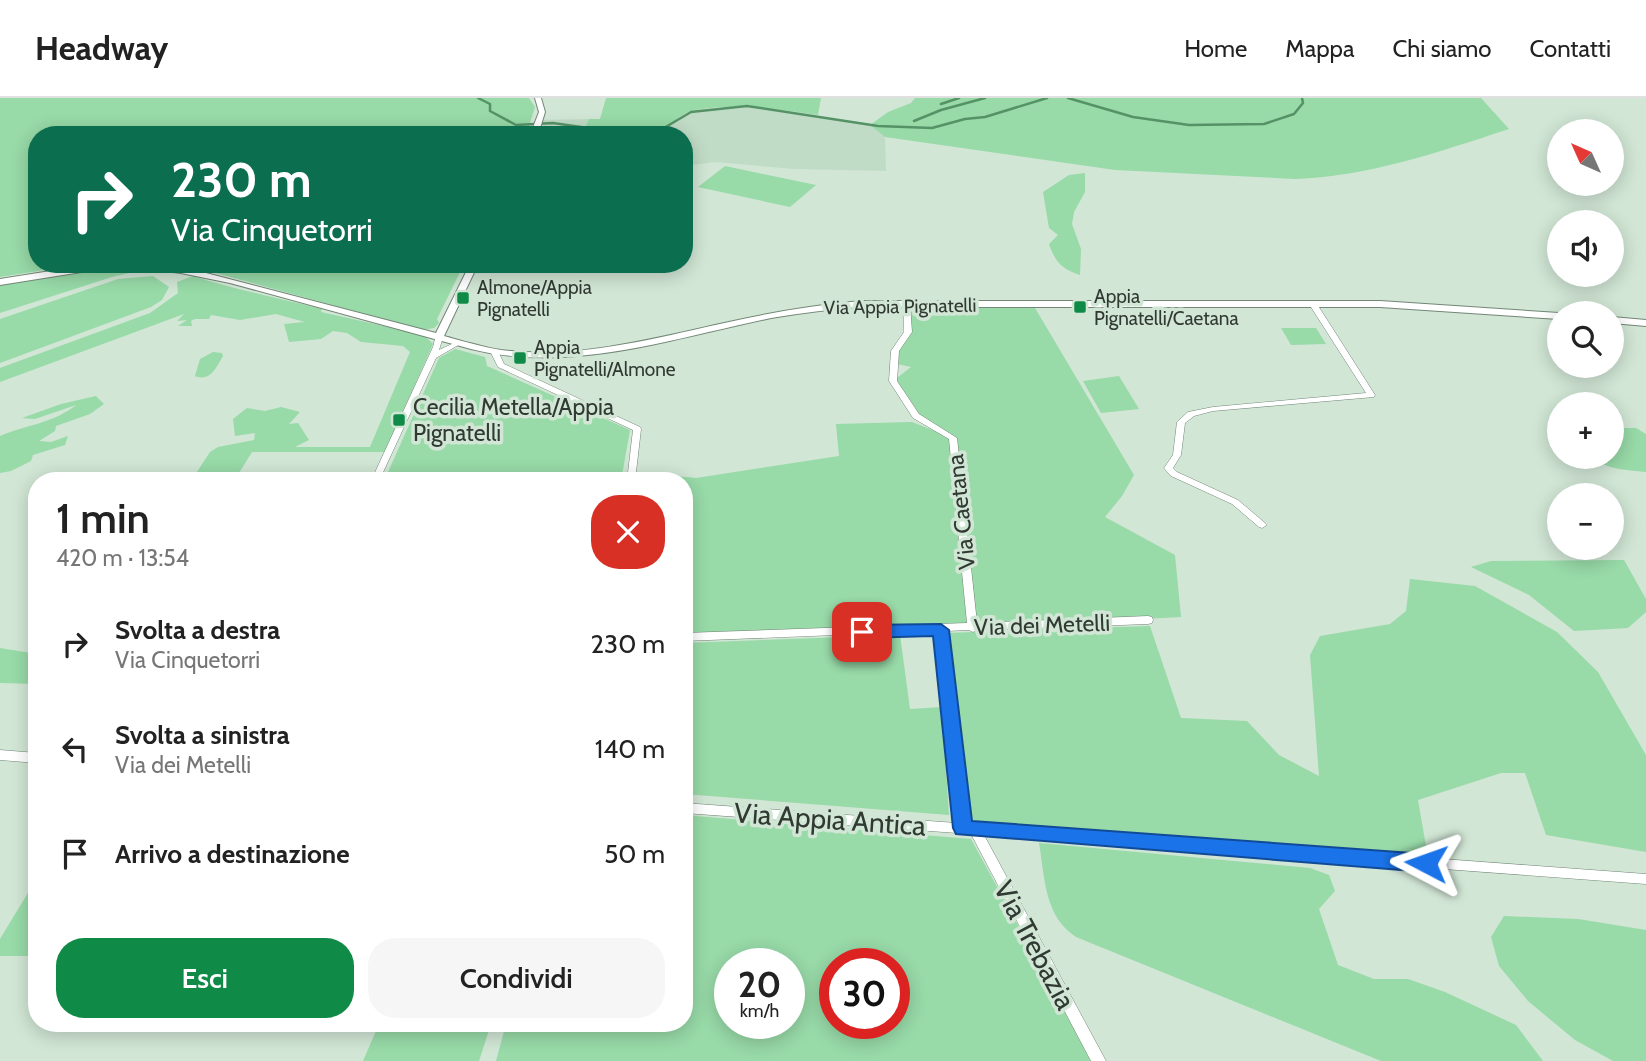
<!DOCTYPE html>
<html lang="it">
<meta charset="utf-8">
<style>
:root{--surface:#fff;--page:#f6f6f6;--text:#222;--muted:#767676;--line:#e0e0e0;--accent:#108b47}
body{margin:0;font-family:Cabin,sans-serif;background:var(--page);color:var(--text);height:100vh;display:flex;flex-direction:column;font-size:26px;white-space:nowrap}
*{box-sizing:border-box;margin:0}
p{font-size:23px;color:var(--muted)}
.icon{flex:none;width:38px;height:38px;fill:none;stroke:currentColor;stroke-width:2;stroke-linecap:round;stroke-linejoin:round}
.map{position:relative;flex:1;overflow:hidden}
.details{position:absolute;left:28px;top:374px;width:665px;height:560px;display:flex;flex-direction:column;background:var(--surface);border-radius:28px;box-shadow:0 4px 18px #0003}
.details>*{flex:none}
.hud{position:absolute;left:28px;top:28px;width:665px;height:147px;border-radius:28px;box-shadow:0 4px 18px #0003;background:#0b6e4f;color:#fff;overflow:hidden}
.needle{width:46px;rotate:315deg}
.fabs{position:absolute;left:1547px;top:21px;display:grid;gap:14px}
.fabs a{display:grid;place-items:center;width:77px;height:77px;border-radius:50%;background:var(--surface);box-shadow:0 4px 18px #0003;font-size:35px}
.speed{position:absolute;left:714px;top:850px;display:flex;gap:14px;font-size:35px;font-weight:700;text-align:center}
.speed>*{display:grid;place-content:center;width:91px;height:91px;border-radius:50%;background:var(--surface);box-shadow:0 4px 18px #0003;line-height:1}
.speed small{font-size:18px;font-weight:400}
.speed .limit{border:10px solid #d22;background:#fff;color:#111}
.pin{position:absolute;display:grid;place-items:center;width:60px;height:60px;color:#fff;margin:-30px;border-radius:14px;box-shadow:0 4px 10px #0006}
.me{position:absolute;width:77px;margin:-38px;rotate:274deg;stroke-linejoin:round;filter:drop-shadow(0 0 5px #0008)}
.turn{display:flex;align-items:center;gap:24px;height:147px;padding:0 28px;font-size:32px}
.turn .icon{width:91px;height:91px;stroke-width:2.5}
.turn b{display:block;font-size:49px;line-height:60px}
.round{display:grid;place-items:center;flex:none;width:74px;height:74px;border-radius:28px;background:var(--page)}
.head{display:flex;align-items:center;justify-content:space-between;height:119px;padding:0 28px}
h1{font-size:42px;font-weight:600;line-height:52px}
.primary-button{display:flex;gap:14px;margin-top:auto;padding:14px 28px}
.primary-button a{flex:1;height:80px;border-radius:28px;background:var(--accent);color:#fff;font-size:28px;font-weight:600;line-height:80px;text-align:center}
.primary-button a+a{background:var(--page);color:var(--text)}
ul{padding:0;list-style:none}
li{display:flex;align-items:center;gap:21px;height:105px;padding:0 28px}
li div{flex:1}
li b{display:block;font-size:26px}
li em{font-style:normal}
header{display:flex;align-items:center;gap:42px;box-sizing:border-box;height:98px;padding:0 35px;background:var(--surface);border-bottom:2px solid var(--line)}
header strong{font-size:33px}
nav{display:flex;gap:38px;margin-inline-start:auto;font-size:24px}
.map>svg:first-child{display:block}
</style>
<header>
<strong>Headway</strong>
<nav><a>Home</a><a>Mappa</a><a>Chi siamo</a><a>Contatti</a></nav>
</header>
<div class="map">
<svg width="1646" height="963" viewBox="0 0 1646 963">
<rect width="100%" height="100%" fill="#d1e6d5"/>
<!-- built -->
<g fill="#c1dcc6">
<polygon points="752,7 870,27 885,39 886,73 794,71 715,64 684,68 684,37 650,37 665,31 682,16 691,12"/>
<polygon points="589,21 585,32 624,37 541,37 543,22"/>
</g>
<!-- green -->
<g fill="#98daa8" fill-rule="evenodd">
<polygon points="0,0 529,0 535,9 526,37 37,37 37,166 83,166 0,179"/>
<path d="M 606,0 L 821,0 L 818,17 C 776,11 737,5 695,12 C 681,14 675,25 664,31 C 642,44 608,35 584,32 L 589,21 L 600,21 Z"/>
<path d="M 915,0 L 1481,0 L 1509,31 C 1438,54 1371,78 1295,81 L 1115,72 L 885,39 L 870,27 L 888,14 L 911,5 Z"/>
<polygon points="725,68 816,87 790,109 698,89"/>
<path d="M 1085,75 L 1085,94 L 1074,114 L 1072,126 L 1081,151 L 1080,177 C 1062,171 1055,164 1049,146 L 1058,137 L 1049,130 L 1043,94 L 1069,77 Z"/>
<polygon points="172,166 464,166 437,221 439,225 434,230 423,232 201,171"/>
<polygon points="129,169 150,170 112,179 0,215 0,187 94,170"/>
<polygon points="153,178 169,189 162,202 151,209 0,265 0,221 118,181"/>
<path d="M 193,178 C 236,192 278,200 322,211 L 321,214 L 424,237 L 433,246 L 385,354 L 252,354 L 234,383 L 191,383 L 210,354 L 218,349 L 254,342 L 255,335 L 235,338 L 233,321 L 247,310 L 265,313 L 281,309 L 300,314 L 289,326 L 298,325 L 309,342 L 295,349 L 370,349 L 410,254 L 403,248 L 361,244 L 347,235 L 333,233 L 321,241 L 289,244 L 284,226 L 305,224 L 276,216 L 240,222 L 211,217 L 209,221 L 195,221 L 191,223 L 192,228 L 178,228 L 187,222 L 177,223 L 184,216 L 0,284 L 0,270 L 150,215 L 178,195 L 177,184 Z"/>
<polygon points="907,208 1035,210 1134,377 1122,398 1105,419 1175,457 1181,519 973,530 684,535 684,383 635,383 636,374 696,380 839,358 836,326 912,324 950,339 912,312 893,283 911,269 897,266 898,248 909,238"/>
<polygon points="1281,230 1316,230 1326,246 1291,247"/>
<polygon points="455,251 485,259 487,268 630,332 621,383 384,383 439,260"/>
<path d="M 213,254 L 222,255 L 223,258 C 216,270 210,284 195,278 L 200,261 Z"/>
<polygon points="1119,278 1139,311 1101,315 1083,283"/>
<path d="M 96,298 L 104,306 L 90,316 L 56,328 L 55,333 L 39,343 L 51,344 L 68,338 L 65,347 L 33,357 L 31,363 L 11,373 L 0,375 L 0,338 C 26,327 54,325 76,307 L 35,321 L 22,320 L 61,306 Z"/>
<path d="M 1612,330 L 1636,330 L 1646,336 L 1646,374 C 1629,372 1605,372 1593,359 L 1612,359 Z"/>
<polygon points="1624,462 1646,501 1646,514 1628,530 1574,533 1529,497 1471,469 1491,463"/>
<polygon points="1410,481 1475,488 1557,534 1598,574 1646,657 1646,754 1546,737 1525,675 1501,675 1418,702 1427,754 1371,755 967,725 946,535 1150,528 1181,620 1247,623 1279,657 1319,678 1310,557 1320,538 1390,526 1406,513"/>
<polygon points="900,537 910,611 942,609 949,717 684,696 684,545"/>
<polygon points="0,550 37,556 37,586 0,585"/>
<path d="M 684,717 L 971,741 L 1092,963 L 496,963 L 506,926 L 684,926 ZM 730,866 L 789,866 L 789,926 L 730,926 ZM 835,866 L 894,866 L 894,926 L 835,926 Z"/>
<path d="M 1039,745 L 1310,770 L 1329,777 L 1335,793 L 1319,811 L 1338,867 L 1374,881 L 1408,881 L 1445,894 L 1516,927 L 1543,963 L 1381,963 L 1076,839 C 1044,818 1045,780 1039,745 Z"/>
<polygon points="37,780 37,858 0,858 0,841"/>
<polygon points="1504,818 1578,821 1646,832 1646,963 1613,963 1575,942 1528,903 1499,868 1491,839"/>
<polygon points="379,926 491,926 479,963 363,963"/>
</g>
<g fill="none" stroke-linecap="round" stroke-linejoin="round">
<!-- stream -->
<g stroke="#559367" stroke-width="2.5">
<polyline points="478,0 490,6 490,13 516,27 553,25 636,37"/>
<polyline points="1068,0 1133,19 1189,27 1264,26 1294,16 1303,5 1302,0"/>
<polyline points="941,6 959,0"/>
<polyline points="914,23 941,12 985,0"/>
<polyline points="643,37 664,30 691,14 747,8 878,28 932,30 965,21 985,19 1047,0"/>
</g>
<!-- street casing -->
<g stroke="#738677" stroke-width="1">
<g id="street">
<polygon points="903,204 906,204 910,206 912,234 899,253 897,283 919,316 957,340 977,525 1148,518 1152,519 1153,522 1152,525 1148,526 977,532 973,534 969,532 946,533 968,726 1646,776 1646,786 984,737 1106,963 1091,963 971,736 684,715 684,705 956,725 936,533 684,543 684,535 967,525 949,341 913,320 889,283 891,253 904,234"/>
<polygon points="1310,204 1313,204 1317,206 1375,297 1374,299 1213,313 1194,318 1185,325 1181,357 1173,370 1177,374 1238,402 1265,425 1267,427 1262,430 1259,429 1232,406 1171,378 1164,370 1173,357 1177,324 1188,314 1213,309 1366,295 1309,206"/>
<polygon points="436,237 442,237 443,239 439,252 456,244 460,246 436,260 379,383 371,383 433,249"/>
<polygon points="492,253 498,253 504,266 640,329 641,331 635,383 627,383 633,332 498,269 491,255"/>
<polygon points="0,652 37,655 37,665 0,662"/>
</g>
</g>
<!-- secondary casing -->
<g stroke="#738677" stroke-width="2">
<g id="secondary">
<polygon points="535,0 541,0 545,14 538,37 530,37 539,14"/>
<polygon points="95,166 117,166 113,169 0,187 0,181"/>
<path d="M 126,166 L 159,166 L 206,175 L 436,235 L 470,166 L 478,166 L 444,238 C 463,243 482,249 501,252 C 577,262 655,240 729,224 C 773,214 816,207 861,203 L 1380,203 L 1559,215 L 1559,221 L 1380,209 L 861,209 C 831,211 801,215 771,220 C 674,240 570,276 471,251 L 230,185 L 181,175 L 130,169 Z"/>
<polygon points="1612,219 1646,222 1646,228 1612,225"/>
</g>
</g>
<!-- street -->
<use href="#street" fill="#fff" fill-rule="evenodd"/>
<!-- secondary -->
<use href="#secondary" fill="#fff" fill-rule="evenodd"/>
</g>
<!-- route -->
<polygon fill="#1a73e8" stroke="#114b97" stroke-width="2" points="941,526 949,532 972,723 1426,756 1433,759 1436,765 1433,771 1426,774 956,736 953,730 933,538 862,540 854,534 862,527"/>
<!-- markers -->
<g fill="#108b47" stroke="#d1e6d5" stroke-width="2.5">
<rect x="456" y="193" width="14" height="14" rx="3.5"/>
<rect x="1073" y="202" width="14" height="14" rx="3.5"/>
<rect x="513" y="253" width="14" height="14" rx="3.5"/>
<rect x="392" y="315" width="14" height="14" rx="3.5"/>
</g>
<g text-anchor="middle" stroke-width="7" stroke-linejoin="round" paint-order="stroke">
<!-- far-poi labels -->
<g font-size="19" fill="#313933" stroke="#d1e6d5" text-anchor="start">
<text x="477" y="196">Almone/Appia<tspan x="477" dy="22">Pignatelli</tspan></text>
<text x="1094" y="205">Appia<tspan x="1094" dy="22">Pignatelli/Caetana</tspan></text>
<text x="534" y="256">Appia<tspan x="534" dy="22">Pignatelli/Almone</tspan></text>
</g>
<!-- far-street labels -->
<g font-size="19" fill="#313933" stroke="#d1e6d5">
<text transform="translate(900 208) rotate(-1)" y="7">Via Appia Pignatelli</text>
</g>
<!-- poi labels -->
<g font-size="23" fill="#313933" stroke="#d1e6d5" text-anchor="start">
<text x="413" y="317">Cecilia Metella/Appia<tspan x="413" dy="26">Pignatelli</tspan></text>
</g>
<!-- street labels -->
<g font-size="23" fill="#313933" stroke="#d1e6d5">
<text transform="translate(961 414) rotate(-96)" y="8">Via Caetana</text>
<text transform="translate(1042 527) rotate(-2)" y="8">Via dei Metelli</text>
</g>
<!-- near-street labels -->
<g font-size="28" fill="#313933" stroke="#d1e6d5">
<text transform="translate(830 721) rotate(4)" y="10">Via Appia Antica</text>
<text transform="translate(1035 847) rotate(62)" y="10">Via Trebazia</text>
</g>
</g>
</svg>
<div class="fabs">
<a><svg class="needle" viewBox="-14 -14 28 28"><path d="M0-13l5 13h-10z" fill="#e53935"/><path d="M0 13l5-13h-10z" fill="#767676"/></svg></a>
<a><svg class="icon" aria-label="sound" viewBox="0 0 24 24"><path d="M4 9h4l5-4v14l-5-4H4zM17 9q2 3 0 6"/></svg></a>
<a><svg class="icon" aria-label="search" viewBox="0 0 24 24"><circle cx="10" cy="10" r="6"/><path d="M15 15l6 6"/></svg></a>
<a>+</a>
<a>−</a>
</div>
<div class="speed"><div>20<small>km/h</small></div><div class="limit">30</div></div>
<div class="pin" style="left:862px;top:534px;background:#d93025"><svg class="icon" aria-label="arrive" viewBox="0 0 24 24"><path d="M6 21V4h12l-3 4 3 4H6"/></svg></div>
<svg class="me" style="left:1426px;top:765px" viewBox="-20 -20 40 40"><path d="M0-17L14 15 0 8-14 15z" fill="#1a73e8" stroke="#fff" stroke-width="4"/></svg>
<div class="hud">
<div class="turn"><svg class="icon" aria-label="right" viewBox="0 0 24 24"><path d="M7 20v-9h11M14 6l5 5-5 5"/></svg><div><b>230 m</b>Via Cinquetorri</div></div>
</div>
<section class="details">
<div class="head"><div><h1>1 min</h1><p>420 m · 13:54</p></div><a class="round" style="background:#d93025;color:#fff"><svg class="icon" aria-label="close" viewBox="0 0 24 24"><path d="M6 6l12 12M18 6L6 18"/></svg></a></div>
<ul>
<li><svg class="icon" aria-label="right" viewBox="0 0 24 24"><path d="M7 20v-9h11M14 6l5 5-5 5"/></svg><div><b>Svolta a destra</b><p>Via Cinquetorri</p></div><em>230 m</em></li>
<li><svg class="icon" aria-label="left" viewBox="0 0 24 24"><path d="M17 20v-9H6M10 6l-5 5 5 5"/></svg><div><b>Svolta a sinistra</b><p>Via dei Metelli</p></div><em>140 m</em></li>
<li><svg class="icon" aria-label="arrive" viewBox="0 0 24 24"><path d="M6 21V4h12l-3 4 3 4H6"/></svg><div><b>Arrivo a destinazione</b></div><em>50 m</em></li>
</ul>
<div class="primary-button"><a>Esci</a><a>Condividi</a></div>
</section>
</div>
